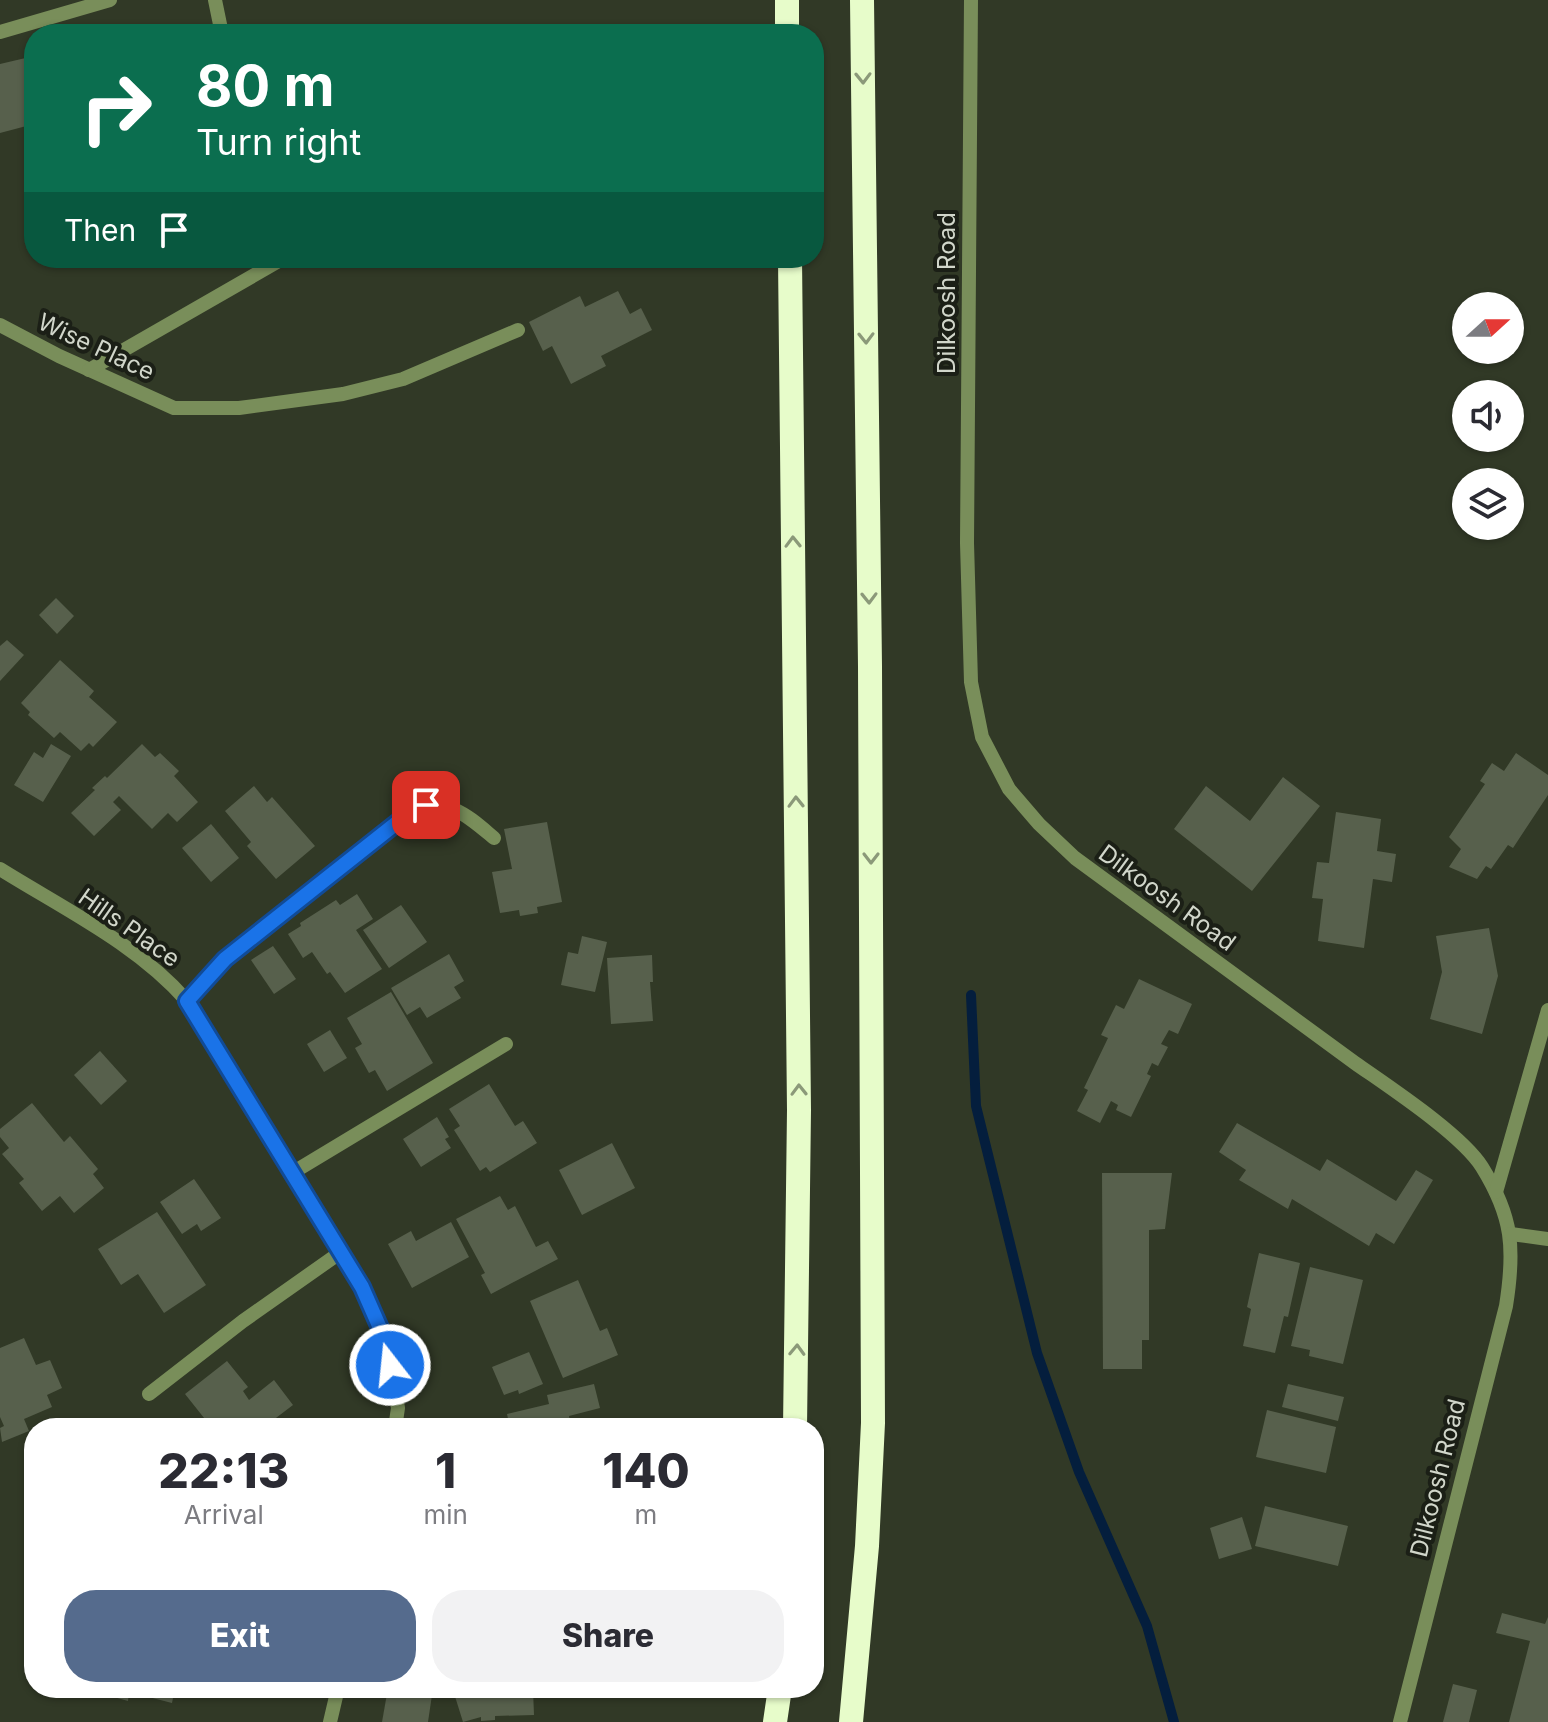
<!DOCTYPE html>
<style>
:root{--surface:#fff;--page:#f2f2f3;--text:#2b2b33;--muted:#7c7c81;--accent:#556b8d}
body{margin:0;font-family:Inter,sans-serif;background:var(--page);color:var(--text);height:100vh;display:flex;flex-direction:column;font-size:30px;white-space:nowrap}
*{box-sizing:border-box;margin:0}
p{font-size:26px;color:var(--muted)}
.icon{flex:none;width:44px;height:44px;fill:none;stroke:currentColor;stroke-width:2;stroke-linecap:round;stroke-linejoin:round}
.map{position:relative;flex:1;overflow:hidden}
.panel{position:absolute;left:24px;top:1418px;width:800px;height:280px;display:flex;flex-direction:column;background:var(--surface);border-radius:32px;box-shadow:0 2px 6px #0004}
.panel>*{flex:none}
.top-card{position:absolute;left:24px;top:24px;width:800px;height:244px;border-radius:32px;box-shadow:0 2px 6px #0004;background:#0b6e4f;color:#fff;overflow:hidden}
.needle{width:52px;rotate:69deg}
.buttons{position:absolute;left:1452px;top:292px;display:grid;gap:16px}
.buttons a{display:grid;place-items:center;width:72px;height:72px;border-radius:50%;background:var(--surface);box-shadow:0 2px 6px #0004;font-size:40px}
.pin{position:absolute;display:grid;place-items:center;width:68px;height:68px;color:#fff;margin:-34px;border-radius:16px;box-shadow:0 4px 12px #0006}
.me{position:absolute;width:88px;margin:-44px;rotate:344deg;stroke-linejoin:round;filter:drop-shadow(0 0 6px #0008)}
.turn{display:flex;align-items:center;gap:28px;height:168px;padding:0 40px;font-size:36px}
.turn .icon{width:104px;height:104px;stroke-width:2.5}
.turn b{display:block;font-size:56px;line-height:68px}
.then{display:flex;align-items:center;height:76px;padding:0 40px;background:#0003;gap:16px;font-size:30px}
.eta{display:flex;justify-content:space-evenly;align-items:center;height:136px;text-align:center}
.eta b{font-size:48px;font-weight:800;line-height:56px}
.cta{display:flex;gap:16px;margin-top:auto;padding:16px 40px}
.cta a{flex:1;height:92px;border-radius:32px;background:var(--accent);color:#fff;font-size:32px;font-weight:800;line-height:92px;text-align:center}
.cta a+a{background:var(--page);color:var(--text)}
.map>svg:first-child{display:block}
</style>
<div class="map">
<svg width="1548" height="1722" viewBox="0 0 1548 1722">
<rect width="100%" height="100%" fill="#313926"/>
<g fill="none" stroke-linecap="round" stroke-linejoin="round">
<!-- stream -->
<polyline stroke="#041e3d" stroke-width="10" points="971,995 976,1106 1037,1353 1079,1472 1147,1626 1174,1722"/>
</g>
<!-- building -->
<g fill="#57604c">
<polygon points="34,56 34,124 0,133 0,64"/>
<polygon points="618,291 630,314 641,308 652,330 601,356 606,366 571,384 552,346 543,351 529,322 580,296 585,307"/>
<polygon points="56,598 74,616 57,634 39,615"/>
<polygon points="7,640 24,655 0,681 0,646"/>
<polygon points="60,660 94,691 89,697 117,722 93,747 89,743 81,751 60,732 54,738 28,715 30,712 21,703"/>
<polygon points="51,744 71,756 43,802 14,785 34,752 43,758"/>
<polygon points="142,744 155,757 160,753 179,771 174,776 198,802 177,822 168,813 152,829 119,796 113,802 121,810 94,836 71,813 95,790 92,788 105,776 107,778"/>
<polygon points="1516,753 1548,775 1548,795 1513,848 1508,845 1491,869 1486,866 1477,879 1449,867 1461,849 1449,837 1485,784 1480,781 1492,763 1504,771"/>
<polygon points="1283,777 1320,806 1252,891 1174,829 1206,786 1250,821"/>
<polygon points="254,786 267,802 272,797 315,846 276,879 247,846 251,842 225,811"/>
<polygon points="1336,812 1381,819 1377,851 1396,854 1392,882 1373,879 1364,948 1318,941 1323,899 1312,898 1317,862 1329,863"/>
<polygon points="547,822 562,902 537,907 538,913 520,916 519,910 500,913 492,872 512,869 504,829"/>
<polygon points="211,824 239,858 211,882 182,848"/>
<polygon points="357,894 373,919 356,930 382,969 345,993 330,972 327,974 312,952 303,958 288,934 301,926 300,923 336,900 340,905"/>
<polygon points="401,905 427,942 389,968 363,930"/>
<polygon points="1489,928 1498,976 1482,1034 1430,1019 1442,972 1436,936"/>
<polygon points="582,936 607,942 595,992 561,985 568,952 578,954"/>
<polygon points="273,946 296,979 274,994 251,960"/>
<polygon points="449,954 464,981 454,987 461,998 427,1018 420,1007 407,1015 391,988"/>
<polygon points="652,955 653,982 650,982 653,1021 611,1024 607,958"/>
<polygon points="1139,979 1192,1004 1178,1034 1169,1030 1161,1044 1168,1047 1158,1066 1152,1063 1147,1074 1151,1076 1131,1117 1116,1110 1118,1105 1111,1101 1100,1123 1077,1111 1088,1090 1084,1088 1108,1038 1101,1035 1116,1005 1124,1009"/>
<polygon points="391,992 433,1063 387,1091 375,1070 369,1073 355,1048 362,1044 347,1018"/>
<polygon points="330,1030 347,1058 324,1072 307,1044"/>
<polygon points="100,1051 127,1081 101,1105 74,1075"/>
<polygon points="489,1084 515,1126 523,1121 537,1143 490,1172 486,1167 480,1171 454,1130 460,1126 449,1109"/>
<polygon points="32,1103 64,1142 70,1136 98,1169 93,1174 104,1188 74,1213 60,1196 42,1211 19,1183 24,1179 2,1154 9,1148 0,1137 0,1129"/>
<polygon points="437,1117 449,1137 445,1139 451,1148 421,1167 403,1139"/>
<polygon points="1237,1123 1320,1171 1327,1159 1396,1201 1416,1170 1433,1180 1394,1244 1376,1233 1369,1246 1292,1199 1288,1209 1239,1180 1246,1170 1219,1152"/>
<polygon points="612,1143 635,1188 582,1215 559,1170"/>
<polygon points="1102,1173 1172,1173 1165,1229 1149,1230 1149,1340 1142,1340 1142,1369 1103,1369"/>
<polygon points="194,1179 221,1218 201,1231 197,1224 182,1234 160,1202"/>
<polygon points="500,1196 508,1210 515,1206 536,1247 548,1241 558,1259 491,1294 481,1275 485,1273 456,1219"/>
<polygon points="157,1212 206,1285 164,1313 138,1274 121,1285 98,1249"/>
<polygon points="451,1222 469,1257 412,1288 388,1244 411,1231 416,1241"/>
<polygon points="1259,1253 1300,1263 1288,1317 1284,1316 1275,1353 1243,1346 1251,1309 1247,1307"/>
<polygon points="1310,1267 1363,1280 1343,1364 1309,1356 1310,1350 1291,1346"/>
<polygon points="578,1280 600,1331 607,1328 618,1355 563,1378 530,1301"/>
<polygon points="24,1338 36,1365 50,1360 62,1388 47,1395 52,1407 24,1419 29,1431 2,1442 0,1428 4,1426 0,1417 0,1348"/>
<polygon points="529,1352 543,1384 519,1394 518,1390 504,1395 492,1367"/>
<polygon points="227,1361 248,1387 243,1391 249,1400 274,1380 293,1405 268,1424 271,1428 212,1428 185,1394"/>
<polygon points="594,1384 600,1408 569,1416 571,1428 510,1428 507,1414 549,1404 547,1395"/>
<polygon points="1288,1384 1344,1397 1338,1421 1282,1407"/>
<polygon points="1267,1410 1336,1427 1326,1473 1256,1457"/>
<polygon points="1265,1506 1348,1526 1338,1566 1255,1546"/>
<polygon points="1242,1517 1252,1549 1219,1559 1210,1528"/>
<polygon points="1502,1613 1545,1624 1548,1617 1548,1722 1509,1722 1530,1641 1496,1633"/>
<polygon points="1453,1684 1477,1690 1469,1722 1443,1722"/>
<polygon points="97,1688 175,1688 172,1703 129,1692 128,1701 96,1692"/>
<polygon points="388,1688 433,1688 428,1722 382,1722"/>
<polygon points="460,1688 476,1688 478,1694 489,1693 489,1688 533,1689 534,1715 495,1716 495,1720 481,1721 481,1717 463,1722 453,1690"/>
<polygon points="578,1688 604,1688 605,1694 579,1694"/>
</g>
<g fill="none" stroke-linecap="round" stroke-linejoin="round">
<!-- minor -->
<g stroke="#798e5a" stroke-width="14">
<polyline points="215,0 222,34"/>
<path d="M 971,0 L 967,543 L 971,682 L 982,737 L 1009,789 L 1039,824 L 1075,858 C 1169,926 1262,995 1355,1063 C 1389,1087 1461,1134 1482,1167 C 1513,1217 1515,1249 1506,1306 L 1400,1722"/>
<polyline points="0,32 110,0"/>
<polyline points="0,325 59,356 174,408 239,408 343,394 403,379 518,330"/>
<polyline points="89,370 284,258"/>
<path d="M 0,869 C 64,909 137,944 187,1001 L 362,1287 L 387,1344 L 398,1408 L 395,1428"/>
<path d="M 187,1001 L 225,959 L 413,810 C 448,796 469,817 494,838"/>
<polyline points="292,1173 506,1044"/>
<polyline points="1496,1192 1548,1010"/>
<polyline points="1511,1234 1548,1239"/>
<polyline points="149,1394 243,1321 341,1252"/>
<polyline points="330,1722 338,1688"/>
</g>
<!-- highway -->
<g stroke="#e7fcca" stroke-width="24">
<polyline points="787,0 787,34"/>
<polyline points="790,258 799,1110 795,1428"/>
<polyline points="775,1722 780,1688"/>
<polyline points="851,1722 867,1546 873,1423 870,666 862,0"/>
</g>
</g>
<!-- one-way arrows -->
<defs><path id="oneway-chevron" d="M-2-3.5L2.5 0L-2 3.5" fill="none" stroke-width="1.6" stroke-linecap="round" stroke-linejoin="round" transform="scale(2)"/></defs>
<g stroke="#8b9979">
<use href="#oneway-chevron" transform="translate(863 78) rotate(89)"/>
<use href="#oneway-chevron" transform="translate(866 338) rotate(89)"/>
<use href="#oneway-chevron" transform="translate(793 542) rotate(-91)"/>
<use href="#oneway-chevron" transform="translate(869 598) rotate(89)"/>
<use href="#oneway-chevron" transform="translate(796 802) rotate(-91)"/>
<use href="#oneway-chevron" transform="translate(871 858) rotate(90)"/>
<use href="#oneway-chevron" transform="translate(799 1090) rotate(-91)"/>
<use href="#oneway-chevron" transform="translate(797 1350) rotate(-88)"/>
</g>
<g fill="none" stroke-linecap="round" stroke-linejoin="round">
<!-- route casing -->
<g stroke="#114b97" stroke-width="20">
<polyline id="route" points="390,1365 387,1344 362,1287 187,1001 225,959 413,810 426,805"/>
</g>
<!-- route -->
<use href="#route" stroke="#1a73e8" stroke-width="14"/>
</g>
<g text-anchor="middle" stroke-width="8" stroke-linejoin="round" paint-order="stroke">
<!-- street labels -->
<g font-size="24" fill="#d1d6ca" stroke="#1b1f16">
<text transform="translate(947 293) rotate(-90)" y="8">Dilkoosh Road</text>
<text transform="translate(96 347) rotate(25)" y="8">Wise Place</text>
<text transform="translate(1167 898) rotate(36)" y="8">Dilkoosh Road</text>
<text transform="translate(129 928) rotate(35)" y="8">Hills Place</text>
<text transform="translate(1438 1478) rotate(-76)" y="8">Dilkoosh Road</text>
</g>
</g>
</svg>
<div class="buttons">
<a><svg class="needle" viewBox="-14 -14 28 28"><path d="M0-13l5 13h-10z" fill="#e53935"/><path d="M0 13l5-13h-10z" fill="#7c7c81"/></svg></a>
<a><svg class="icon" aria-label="sound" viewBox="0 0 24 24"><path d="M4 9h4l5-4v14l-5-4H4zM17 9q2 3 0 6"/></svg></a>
<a><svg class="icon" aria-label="layers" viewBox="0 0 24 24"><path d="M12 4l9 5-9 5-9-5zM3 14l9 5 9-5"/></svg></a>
</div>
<div class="pin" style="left:426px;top:805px;background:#d93025"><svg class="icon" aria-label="arrive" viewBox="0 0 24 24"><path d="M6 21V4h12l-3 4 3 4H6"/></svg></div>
<svg class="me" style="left:390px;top:1365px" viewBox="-20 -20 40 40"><circle r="17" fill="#1a73e8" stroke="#fff" stroke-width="3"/><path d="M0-11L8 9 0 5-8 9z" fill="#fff"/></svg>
<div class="top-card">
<div class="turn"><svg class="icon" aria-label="right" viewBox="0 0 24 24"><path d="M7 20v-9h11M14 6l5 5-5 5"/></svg><div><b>80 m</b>Turn right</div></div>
<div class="then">Then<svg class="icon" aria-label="arrive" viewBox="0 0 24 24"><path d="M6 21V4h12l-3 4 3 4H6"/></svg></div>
</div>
<section class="panel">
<div class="eta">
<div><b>22:13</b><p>Arrival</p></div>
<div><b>1</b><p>min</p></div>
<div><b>140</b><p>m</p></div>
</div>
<div class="cta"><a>Exit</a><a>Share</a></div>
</section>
</div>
